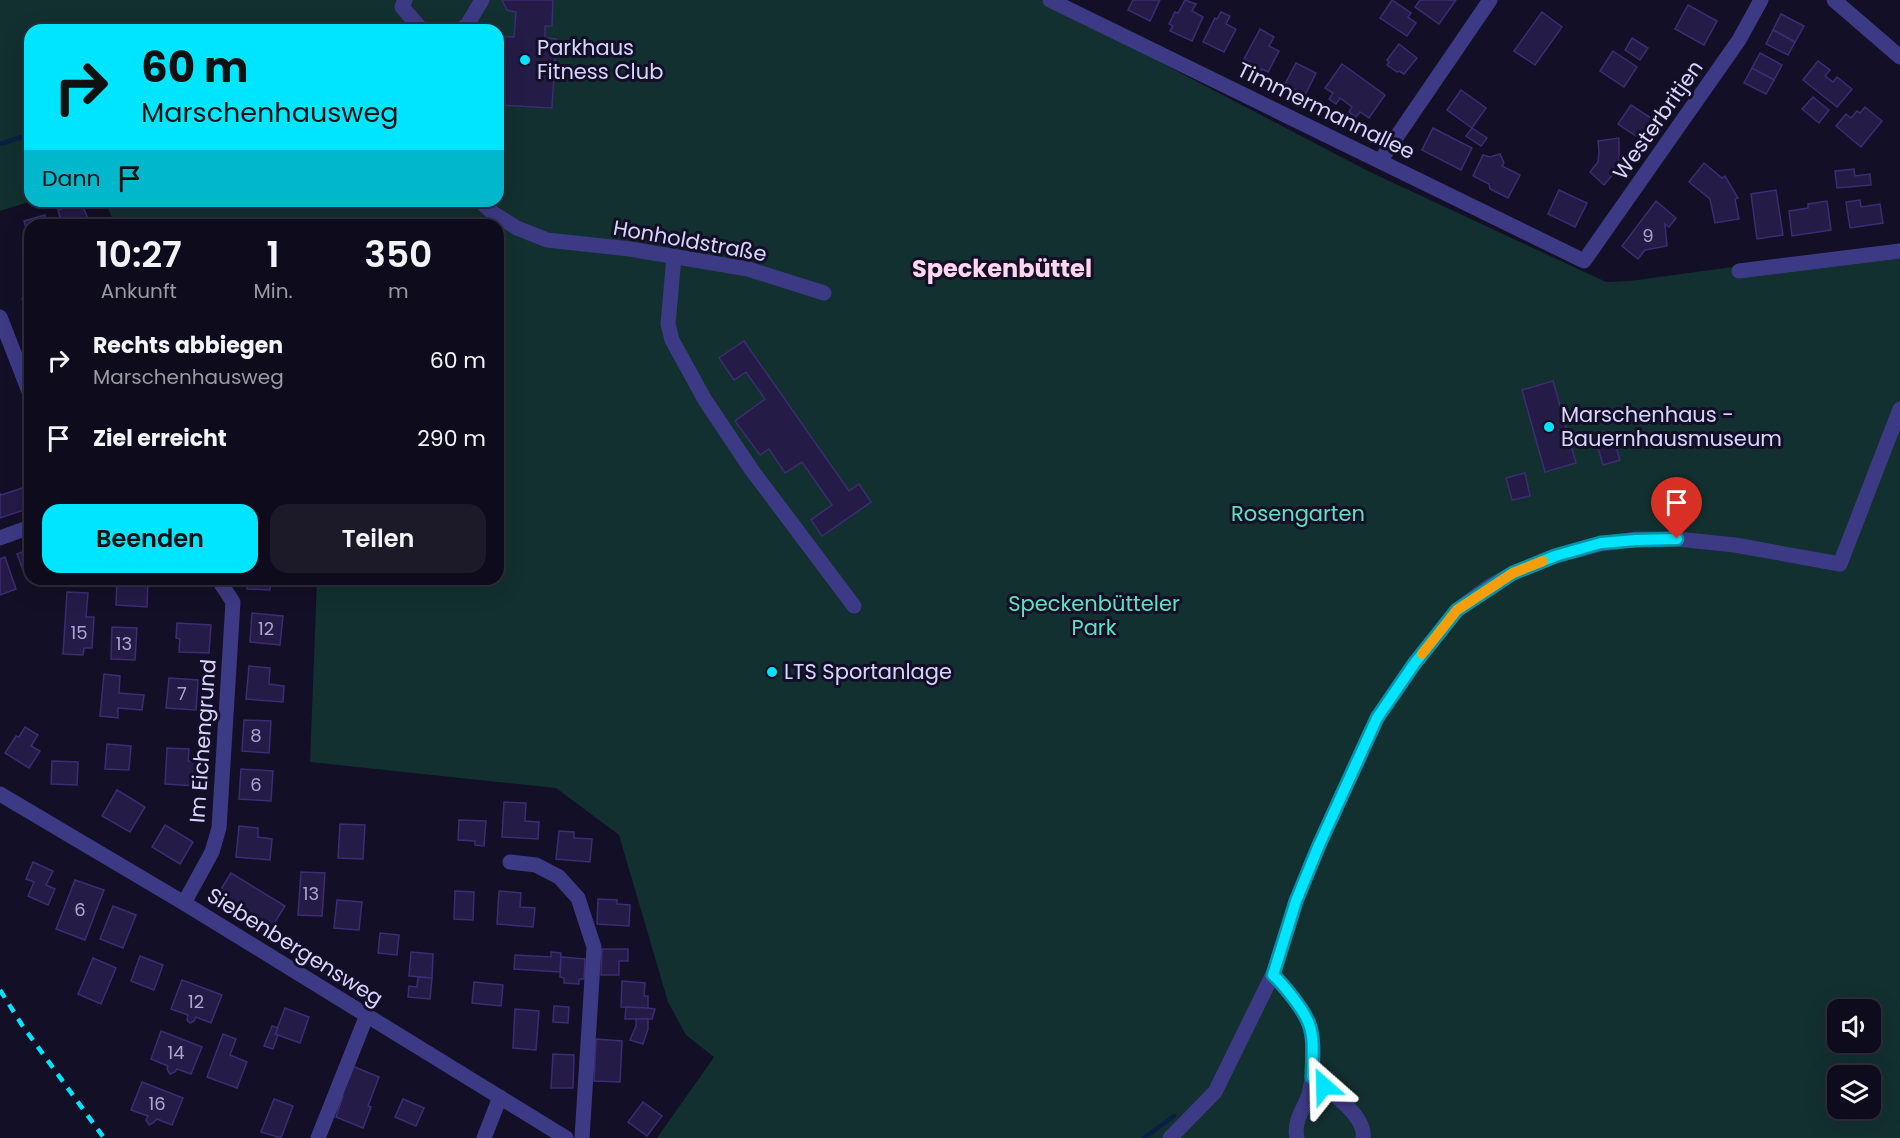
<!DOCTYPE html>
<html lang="de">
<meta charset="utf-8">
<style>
:root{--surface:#0e0b1c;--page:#1c1929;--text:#f1f3f6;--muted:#9b9ba3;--line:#2e2b3b;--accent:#00e5ff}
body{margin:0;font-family:Poppins,sans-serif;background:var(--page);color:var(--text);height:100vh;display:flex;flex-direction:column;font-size:22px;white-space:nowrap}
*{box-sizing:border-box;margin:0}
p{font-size:20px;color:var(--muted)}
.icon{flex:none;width:33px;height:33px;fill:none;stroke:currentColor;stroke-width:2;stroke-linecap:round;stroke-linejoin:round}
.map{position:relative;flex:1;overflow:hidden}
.sheet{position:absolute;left:24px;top:219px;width:480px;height:366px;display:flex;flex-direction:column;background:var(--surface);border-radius:18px;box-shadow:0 6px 24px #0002,0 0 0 2px var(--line)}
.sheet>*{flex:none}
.guide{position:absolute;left:24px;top:24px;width:480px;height:183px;border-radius:18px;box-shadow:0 6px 24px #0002,0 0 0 2px var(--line);background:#00e5ff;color:#111;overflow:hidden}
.controls{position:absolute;left:1827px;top:999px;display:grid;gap:12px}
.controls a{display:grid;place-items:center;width:54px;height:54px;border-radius:12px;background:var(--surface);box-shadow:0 6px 24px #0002,0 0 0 2px var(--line);font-size:30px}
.pin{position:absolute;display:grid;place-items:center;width:51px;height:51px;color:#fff;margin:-62px -26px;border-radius:50% 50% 50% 0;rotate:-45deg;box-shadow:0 0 6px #0007}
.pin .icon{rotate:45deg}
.me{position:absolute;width:66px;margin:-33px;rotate:335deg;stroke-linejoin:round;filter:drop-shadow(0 0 4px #0008)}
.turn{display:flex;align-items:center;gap:21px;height:126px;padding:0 18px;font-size:27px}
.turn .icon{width:78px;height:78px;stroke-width:2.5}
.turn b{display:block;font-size:42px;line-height:51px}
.then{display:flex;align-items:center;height:57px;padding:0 18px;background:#0003;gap:12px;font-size:22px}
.eta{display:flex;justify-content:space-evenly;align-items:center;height:102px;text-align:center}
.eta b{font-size:36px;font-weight:600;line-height:42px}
.primary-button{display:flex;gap:12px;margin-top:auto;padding:12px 18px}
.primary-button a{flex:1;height:69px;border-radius:18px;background:var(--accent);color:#111;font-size:24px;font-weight:600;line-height:69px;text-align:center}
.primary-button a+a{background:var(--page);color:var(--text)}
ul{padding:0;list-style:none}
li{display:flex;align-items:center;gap:18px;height:78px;padding:0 18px}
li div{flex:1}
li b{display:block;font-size:22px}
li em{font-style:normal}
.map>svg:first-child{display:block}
</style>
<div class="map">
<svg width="1900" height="1138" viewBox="0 0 1900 1138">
<rect width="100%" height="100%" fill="#130f26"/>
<!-- green -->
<path fill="#12302f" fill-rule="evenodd" d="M 0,0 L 1041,0 L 1368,171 L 1606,282 L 1630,281 L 1900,244 L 1900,1138 L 657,1138 L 714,1057 L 686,1035 L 668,1002 L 619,835 L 556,788 L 310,762 L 317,579 L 498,579 L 498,225 L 115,225 L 105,201 L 498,201 L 498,30 L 30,30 L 30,201 L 32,201 L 0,211 ZM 1838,1010 L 1870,1010 L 1870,1042 L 1838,1042 ZM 1838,1076 L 1870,1076 L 1870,1108 L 1838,1108 Z"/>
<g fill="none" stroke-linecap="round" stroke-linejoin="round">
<!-- stream -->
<g stroke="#0a1f44" stroke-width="4.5">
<polyline points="0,144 30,134"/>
<polyline points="1144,1138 1174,1116"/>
</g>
</g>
<!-- building -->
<g fill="#241b47" stroke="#3b2d73" stroke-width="1.5">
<polygon points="502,0 553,0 552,26 545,26 545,38 556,39 552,108 498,105 498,36 514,37 516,12 507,10"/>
<polygon points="1133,0 1160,0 1150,21 1128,10"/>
<polygon points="1185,0 1196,4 1192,11 1203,17 1192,41 1170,31 1173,26 1169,24 1175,12 1178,13"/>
<polygon points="1392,0 1411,13 1408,17 1416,23 1407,36 1380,18"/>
<polygon points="1420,0 1456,0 1439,24 1415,7"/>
<polygon points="1688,5 1717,21 1704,45 1675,29"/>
<polygon points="1221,12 1230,16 1226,24 1236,29 1224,52 1203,42 1215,18 1217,19"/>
<polygon points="1542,12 1562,27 1535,65 1514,51"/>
<polygon points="1781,14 1804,26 1795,42 1773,30"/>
<polygon points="1260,29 1274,37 1269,46 1279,51 1268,72 1262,69 1260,72 1248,66 1250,62 1244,59"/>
<polygon points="1773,30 1795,42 1788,55 1766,44"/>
<polygon points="1632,38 1648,48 1640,60 1625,50"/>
<polygon points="1399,44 1417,58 1404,74 1399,71 1397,72 1387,65 1389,62 1387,60"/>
<polygon points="1613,51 1637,67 1624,87 1600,71"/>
<polygon points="1760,53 1782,65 1774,80 1752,68"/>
<polygon points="1818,61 1830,70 1825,76 1833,82 1837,77 1852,89 1837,107 1803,80"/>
<polygon points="1296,63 1316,73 1305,95 1285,84"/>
<polygon points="1342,64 1385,95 1369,118 1360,112 1356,117 1349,112 1352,107 1340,98 1336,104 1329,99 1333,93 1325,88"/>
<polygon points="1752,68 1774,80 1766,94 1744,83"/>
<polygon points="1461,90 1486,108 1472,128 1447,110"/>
<polygon points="1813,97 1829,110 1819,123 1802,109"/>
<polygon points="1631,105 1654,120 1642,140 1618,124"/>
<polygon points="1865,107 1882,121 1861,147 1836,126 1846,114 1851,118 1857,111 1860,113"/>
<polygon points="1433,128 1472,148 1461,170 1422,150"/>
<polygon points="1472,128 1487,138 1481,146 1466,136"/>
<polygon points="1619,138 1619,161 1616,171 1604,185 1590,172 1598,162 1599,151 1598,141"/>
<polygon points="1500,154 1504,163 1502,166 1520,175 1508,198 1490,189 1489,184 1473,176 1483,155 1490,157"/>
<polygon points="1704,163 1722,178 1725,176 1738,198 1735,199 1739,219 1715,223 1710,199 1689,182"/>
<polygon points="1854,169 1855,176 1870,174 1871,185 1837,188 1835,171"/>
<polygon points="1559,190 1587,203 1575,227 1548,214"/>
<polygon points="1776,190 1783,235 1757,239 1751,194"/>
<polygon points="1860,200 1861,207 1880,204 1883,223 1850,228 1846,202"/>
<polygon points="68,201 75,201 79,207 83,206 90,225 62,225 58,210 65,208"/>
<polygon points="1656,201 1676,218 1669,227 1665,224 1667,246 1645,250 1638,259 1622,246"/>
<polygon points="1827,201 1831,230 1792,236 1789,211 1808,208 1808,204"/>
<polygon points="45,215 48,225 30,225 29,239 24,221"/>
<polygon points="30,296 30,319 22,299"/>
<polygon points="744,341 849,491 859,484 871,502 822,536 811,520 832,505 802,462 785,473 769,449 760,455 735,421 765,399 746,372 734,380 719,358"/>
<polygon points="1553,381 1576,463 1545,472 1522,390"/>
<polygon points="1613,437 1620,460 1603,465 1596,441"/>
<polygon points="1525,473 1530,496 1512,500 1506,478"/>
<polygon points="28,486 30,508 0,518 0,493 1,495"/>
<polygon points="30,549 30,577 26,578 17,554"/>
<polygon points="5,557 16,589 0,595 0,559"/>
<polygon points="117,579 148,579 147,607 116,605"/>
<polygon points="248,579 271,579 270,590 247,589"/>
<polygon points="67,592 88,593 86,617 94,617 92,648 84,648 83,655 63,654"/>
<polygon points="252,613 283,616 280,645 250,642"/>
<polygon points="177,623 211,625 209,653 179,652 180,639 176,638"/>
<polygon points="112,627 137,628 135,660 111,659"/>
<polygon points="249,666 270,668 269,684 284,686 283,702 246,699"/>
<polygon points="104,674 120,676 119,693 144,695 142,710 118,708 118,718 100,716"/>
<polygon points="169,678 198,680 196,710 166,708"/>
<polygon points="244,720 271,721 269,753 242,751"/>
<polygon points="25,727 38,735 31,746 40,751 29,768 5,753 16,736 19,737"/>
<polygon points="107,744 131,746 129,770 105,769"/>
<polygon points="167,748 189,749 188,761 198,762 197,786 165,784"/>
<polygon points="52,761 78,762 77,785 51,784"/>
<polygon points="241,769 273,771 271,801 239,799"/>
<polygon points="117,790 145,807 130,832 102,816"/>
<polygon points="504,802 526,803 525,821 539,822 538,839 502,837"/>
<polygon points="459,820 486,821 484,846 475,845 475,841 458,840"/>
<polygon points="340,824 365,825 363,859 338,858"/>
<polygon points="165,825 193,842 180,864 152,847"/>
<polygon points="239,826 258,828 258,837 272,839 270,860 236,857"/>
<polygon points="559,831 574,832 574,838 592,839 590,862 556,859"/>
<polygon points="33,862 53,871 46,885 55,889 48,905 28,896 34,882 26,879"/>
<polygon points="301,872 325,873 322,916 298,915"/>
<polygon points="231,873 285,906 270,930 216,897"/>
<polygon points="75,880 104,890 85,940 56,929"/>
<polygon points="455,891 474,892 473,920 454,919"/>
<polygon points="499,891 521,893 520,907 535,908 533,927 497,924"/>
<polygon points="598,899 617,900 617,904 630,905 629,926 597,924"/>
<polygon points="337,900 362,902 359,930 334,928"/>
<polygon points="113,906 136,915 123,948 100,939"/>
<polygon points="380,933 399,935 397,955 378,953"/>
<polygon points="602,949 628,949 628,961 619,961 619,975 601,975"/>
<polygon points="411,952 433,954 432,978 409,976"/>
<polygon points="551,952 561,953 560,972 514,969 515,955 551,957"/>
<polygon points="140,956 163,965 154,990 131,981"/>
<polygon points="561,957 585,959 584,979 579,979 579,984 564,983 564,978 560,977"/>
<polygon points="93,958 116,968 101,1004 78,994"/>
<polygon points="418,977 432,978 430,999 408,997 409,986 417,987"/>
<polygon points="182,980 222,995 211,1023 196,1017 194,1021 190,1023 187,1020 188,1015 171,1009"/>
<polygon points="622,981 645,983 644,996 648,996 648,1008 621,1007"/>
<polygon points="474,982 503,985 501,1006 472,1003"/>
<polygon points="554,1006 569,1007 568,1023 553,1022"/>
<polygon points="626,1007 648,1008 655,1009 652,1019 625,1019"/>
<polygon points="285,1008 309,1017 300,1043 275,1034"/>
<polygon points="515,1009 539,1011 536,1050 513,1048"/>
<polygon points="636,1019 648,1019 648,1029 643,1044 630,1040 636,1026"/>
<polygon points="272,1026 278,1028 275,1034 278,1035 273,1049 264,1046"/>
<polygon points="161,1031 202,1047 191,1074 177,1069 175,1072 170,1074 167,1069 168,1066 151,1059"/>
<polygon points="223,1034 236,1039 230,1055 247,1062 237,1088 207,1077"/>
<polygon points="596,1039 622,1041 620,1082 594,1081"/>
<polygon points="553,1054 574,1055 573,1088 551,1088"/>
<polygon points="352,1066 379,1077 368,1106 371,1107 363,1128 336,1117 343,1096 341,1095"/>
<polygon points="142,1082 183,1098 172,1125 157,1119 153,1123 149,1125 146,1120 148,1116 131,1110"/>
<polygon points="274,1099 293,1106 281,1138 261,1132"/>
<polygon points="403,1099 424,1108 416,1126 395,1117"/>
<polygon points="643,1102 662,1116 647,1136 628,1122"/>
</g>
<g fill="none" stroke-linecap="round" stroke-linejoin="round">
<!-- minor -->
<g stroke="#3d3a85" stroke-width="15">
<polyline points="405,0 402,7 422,30"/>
<polyline points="1050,0 1584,261 1739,40 1761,0"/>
<polyline points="1834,0 1900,57"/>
<polyline points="459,30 467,25 482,0"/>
<polyline points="1380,161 1490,0"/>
<polyline points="480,201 493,213 517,228 547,240 630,249 748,269 824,293"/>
<polyline points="674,257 668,324 672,340 705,400 751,469 854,606"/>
<polyline points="1739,271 1900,251"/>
<polyline points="0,317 30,394"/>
<polyline points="0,538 30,527"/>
<polyline points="0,794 184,903 566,1138"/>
<polyline points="510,862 536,865 559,877 578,898 594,947 582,1138"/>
<polyline points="184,903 212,852 219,828 233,602 218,579"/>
<path d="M 1273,974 C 1284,986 1303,1009 1309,1023 C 1315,1040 1314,1076 1309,1094 C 1304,1109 1293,1121 1297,1138"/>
<path d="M 1312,1077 C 1327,1089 1367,1116 1363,1138"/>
<polyline points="318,1138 367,1015"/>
<polyline points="484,1138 500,1097"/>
<polyline points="1170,1138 1215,1092 1273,974 1296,901 1319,845 1377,718 1414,664 1457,610 1488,587 1513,573 1555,556 1601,544 1636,539 1677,539 1735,545 1840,564 1900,409"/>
</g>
<!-- rail -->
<polyline stroke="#00e5ff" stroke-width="4.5" stroke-dasharray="9 8" stroke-linecap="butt" points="0,990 22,1025 104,1138"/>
</g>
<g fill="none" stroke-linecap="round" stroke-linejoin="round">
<!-- route casing -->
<g stroke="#0095a6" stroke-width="15">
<path id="route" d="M 1324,1086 L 1312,1077 C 1312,1060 1315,1040 1309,1024 C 1304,1010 1284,985 1273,975 L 1296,901 L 1319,845 L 1377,718 L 1414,664 L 1457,610 L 1513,573 L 1555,556 L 1601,543 L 1636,540 L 1677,539"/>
</g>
<!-- route -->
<use href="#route" stroke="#00e5ff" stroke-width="10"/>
<!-- slow -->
<polyline stroke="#f59e0b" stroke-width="10" points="1422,654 1457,610 1513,573 1543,561"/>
</g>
<!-- markers -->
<g fill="#00e5ff" stroke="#130f26" stroke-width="2">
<circle cx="525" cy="60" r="6"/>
<circle cx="1549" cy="427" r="6"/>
<circle cx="772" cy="672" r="6"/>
</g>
<g text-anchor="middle" stroke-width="6" stroke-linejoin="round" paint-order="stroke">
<!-- number labels -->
<g font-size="18" fill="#aca6d1">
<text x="1648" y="242">9</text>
<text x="266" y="635">12</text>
<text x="79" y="639">15</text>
<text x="124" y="650">13</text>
<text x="182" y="700">7</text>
<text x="256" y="742">8</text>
<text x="256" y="791">6</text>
<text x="311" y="900">13</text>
<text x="80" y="916">6</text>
<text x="196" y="1008">12</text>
<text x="176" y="1059">14</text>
<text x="157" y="1110">16</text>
</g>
<!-- poi labels -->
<g font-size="21" fill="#d9d4ff" stroke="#130f26" text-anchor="start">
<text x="537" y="55">Parkhaus<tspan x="537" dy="24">Fitness Club</tspan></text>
<text x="1561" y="422">Marschenhaus -<tspan x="1561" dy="24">Bauernhausmuseum</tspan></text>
<text x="784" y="679">LTS Sportanlage</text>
</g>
<!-- street labels -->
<g font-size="21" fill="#d9d4ff" stroke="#130f26">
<text transform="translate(1326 111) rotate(26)" y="7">Timmermannallee</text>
<text transform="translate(1658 120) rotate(-55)" y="7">Westerbritjen</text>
<text transform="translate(690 241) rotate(10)" y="7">Honholdstraße</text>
<text transform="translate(203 741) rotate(-86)" y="7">Im Eichengrund</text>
<text transform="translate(295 947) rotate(32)" y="7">Siebenbergensweg</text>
</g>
<!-- park labels -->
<g font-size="21" fill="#5fe0c0" stroke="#130f26">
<text x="1298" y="521">Rosengarten</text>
<text x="1094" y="611">Speckenbütteler<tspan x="1094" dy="24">Park</tspan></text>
</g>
<!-- quarter labels -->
<g font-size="24" font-weight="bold" fill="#ffd6f0" stroke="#130f26">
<text x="1002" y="277">Speckenbüttel</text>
</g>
</g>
</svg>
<div class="controls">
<a><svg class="icon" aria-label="sound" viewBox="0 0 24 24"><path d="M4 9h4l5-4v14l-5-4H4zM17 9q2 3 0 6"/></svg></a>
<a><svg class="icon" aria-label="layers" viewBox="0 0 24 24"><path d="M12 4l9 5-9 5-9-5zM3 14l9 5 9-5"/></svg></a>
</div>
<div class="pin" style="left:1677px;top:539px;background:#d93025"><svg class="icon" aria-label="arrive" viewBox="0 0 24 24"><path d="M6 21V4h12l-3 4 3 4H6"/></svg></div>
<svg class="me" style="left:1324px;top:1086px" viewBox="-20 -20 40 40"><path d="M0-17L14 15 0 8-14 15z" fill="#00e5ff" stroke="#fff" stroke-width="4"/></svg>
<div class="guide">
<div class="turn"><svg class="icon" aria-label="right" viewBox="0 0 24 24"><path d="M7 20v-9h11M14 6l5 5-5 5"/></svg><div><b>60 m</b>Marschenhausweg</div></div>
<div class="then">Dann<svg class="icon" aria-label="arrive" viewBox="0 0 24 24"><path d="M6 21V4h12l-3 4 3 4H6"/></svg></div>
</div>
<section class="sheet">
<div class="eta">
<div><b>10:27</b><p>Ankunft</p></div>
<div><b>1</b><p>Min.</p></div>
<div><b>350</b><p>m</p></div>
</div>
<ul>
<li><svg class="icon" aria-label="right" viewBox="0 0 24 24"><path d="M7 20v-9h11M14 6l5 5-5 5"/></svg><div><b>Rechts abbiegen</b><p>Marschenhausweg</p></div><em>60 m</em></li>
<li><svg class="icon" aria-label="arrive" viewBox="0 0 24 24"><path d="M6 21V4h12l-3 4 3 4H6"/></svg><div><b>Ziel erreicht</b></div><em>290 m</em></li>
</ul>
<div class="primary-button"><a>Beenden</a><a>Teilen</a></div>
</section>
</div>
